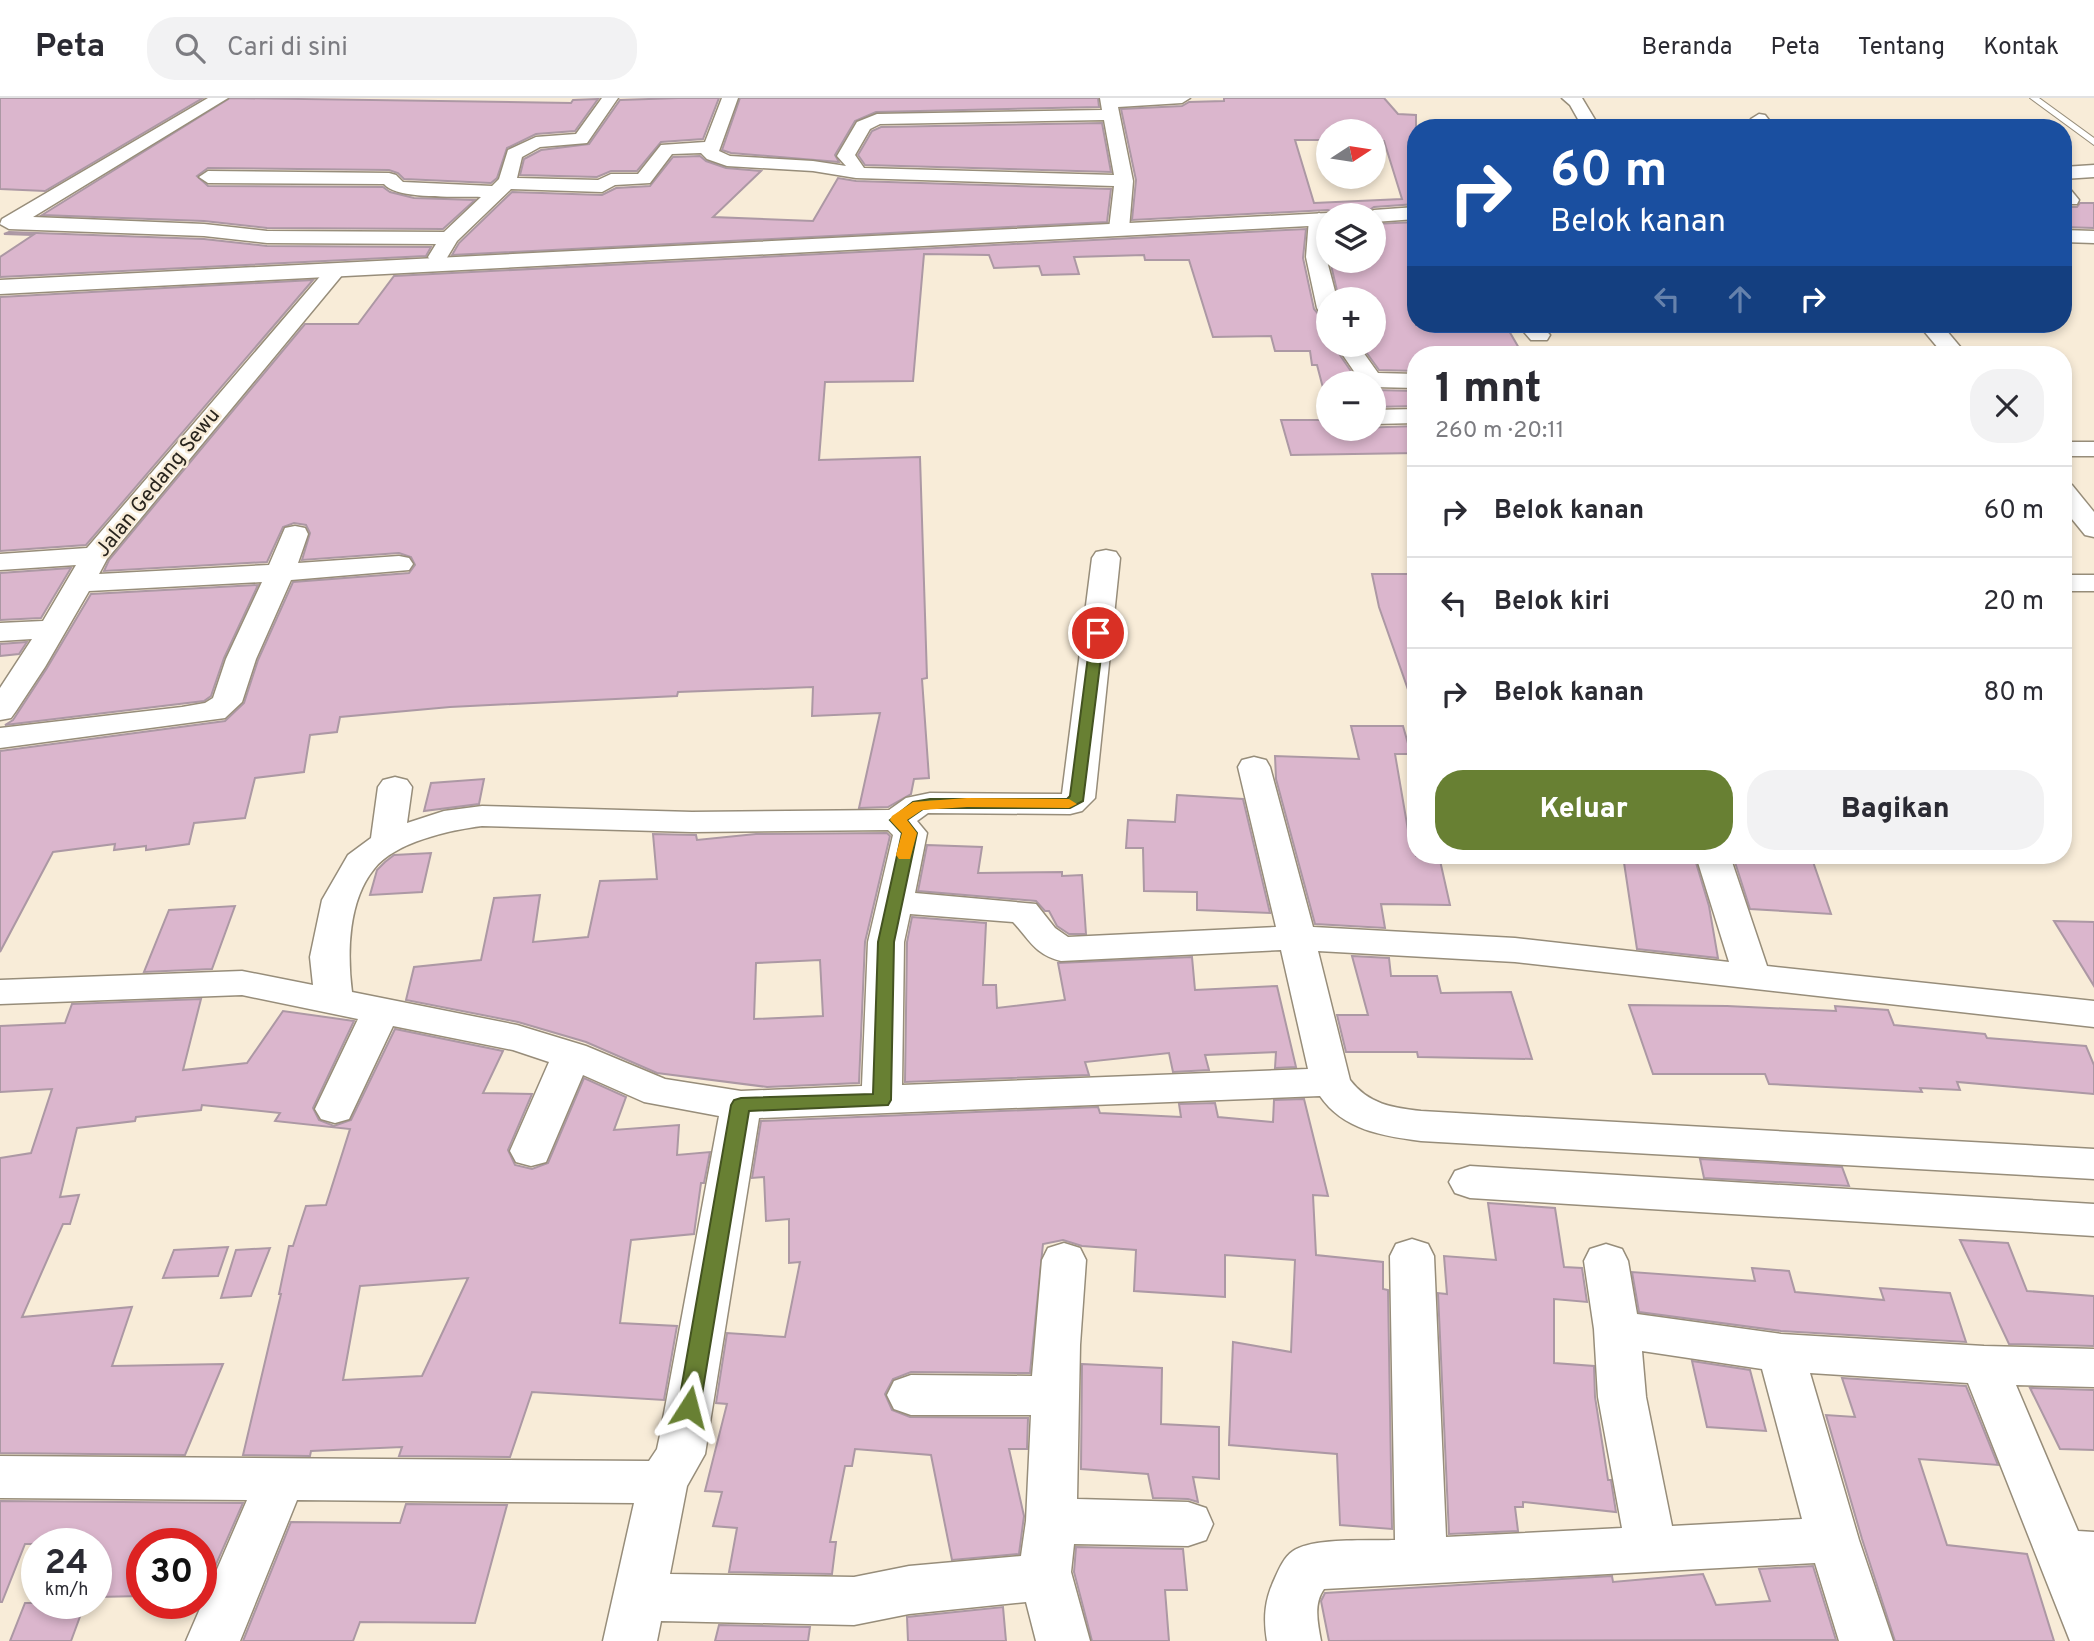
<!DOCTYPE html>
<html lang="id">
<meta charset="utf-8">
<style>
:root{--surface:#fff;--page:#f2f2f3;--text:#2b2b33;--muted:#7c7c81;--line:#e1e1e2;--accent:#688033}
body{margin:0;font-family:Overpass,sans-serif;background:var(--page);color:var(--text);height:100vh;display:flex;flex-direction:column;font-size:26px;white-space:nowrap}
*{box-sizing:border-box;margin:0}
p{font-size:23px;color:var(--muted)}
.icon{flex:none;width:38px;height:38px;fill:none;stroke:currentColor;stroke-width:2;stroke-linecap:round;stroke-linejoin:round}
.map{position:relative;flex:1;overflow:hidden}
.details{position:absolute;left:1407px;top:248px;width:665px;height:518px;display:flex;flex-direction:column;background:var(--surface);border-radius:28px;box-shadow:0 4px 10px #0003}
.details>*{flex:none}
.hud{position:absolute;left:1407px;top:21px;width:665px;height:214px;border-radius:28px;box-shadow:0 4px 10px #0003;background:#1a4fa0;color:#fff;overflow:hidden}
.needle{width:46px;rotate:78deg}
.controls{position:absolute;left:1316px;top:21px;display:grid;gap:14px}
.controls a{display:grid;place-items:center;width:70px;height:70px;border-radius:50%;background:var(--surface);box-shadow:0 4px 10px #0003;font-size:35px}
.speed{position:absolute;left:21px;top:1430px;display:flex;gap:14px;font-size:35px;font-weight:700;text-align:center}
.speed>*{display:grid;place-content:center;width:91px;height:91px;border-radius:50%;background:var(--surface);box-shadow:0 4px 10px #0003;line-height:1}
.speed small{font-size:18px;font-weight:400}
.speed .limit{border:10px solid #d22;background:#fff;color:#111}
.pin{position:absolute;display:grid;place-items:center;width:60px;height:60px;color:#fff;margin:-30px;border:4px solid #fff;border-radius:50%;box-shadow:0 2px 7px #0007}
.me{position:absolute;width:77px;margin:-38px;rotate:9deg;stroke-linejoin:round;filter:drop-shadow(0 0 5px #0008)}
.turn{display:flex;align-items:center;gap:24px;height:147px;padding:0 28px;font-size:32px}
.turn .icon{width:91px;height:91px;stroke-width:2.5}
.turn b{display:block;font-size:49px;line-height:60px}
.lanes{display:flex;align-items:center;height:66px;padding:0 28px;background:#0003;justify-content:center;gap:35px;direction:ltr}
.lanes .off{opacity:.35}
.round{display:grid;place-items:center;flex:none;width:74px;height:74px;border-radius:28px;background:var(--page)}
.overview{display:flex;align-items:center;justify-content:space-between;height:119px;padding:0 28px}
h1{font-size:42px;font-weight:800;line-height:52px}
.button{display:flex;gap:14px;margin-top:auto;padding:14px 28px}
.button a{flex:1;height:80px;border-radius:28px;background:var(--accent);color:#fff;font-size:28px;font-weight:800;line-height:80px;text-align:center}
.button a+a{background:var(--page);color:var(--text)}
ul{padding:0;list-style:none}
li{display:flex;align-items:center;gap:21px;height:91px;padding:0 28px;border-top:2px solid var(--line)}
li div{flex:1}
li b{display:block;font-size:26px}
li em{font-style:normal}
header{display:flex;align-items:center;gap:42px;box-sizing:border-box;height:98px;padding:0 35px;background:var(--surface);border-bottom:2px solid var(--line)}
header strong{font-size:33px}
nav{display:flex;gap:38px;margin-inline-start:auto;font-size:24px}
.search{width:490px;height:63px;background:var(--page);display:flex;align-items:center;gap:18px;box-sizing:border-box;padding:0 24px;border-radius:28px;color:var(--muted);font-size:26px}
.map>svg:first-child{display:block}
</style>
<header>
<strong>Peta</strong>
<div class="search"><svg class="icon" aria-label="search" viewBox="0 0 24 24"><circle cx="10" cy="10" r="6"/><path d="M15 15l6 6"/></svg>Cari di sini</div>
<nav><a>Beranda</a><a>Peta</a><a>Tentang</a><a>Kontak</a></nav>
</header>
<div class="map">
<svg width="2094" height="1543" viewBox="0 0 2094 1543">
<rect width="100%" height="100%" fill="#f8ecd8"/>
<!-- building -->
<g fill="#dbb6cd" stroke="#ac98a4" stroke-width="2" fill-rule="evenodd">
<polygon points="0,0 203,0 45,93 0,91"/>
<polygon points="230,0 571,5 573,2 598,1 575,33 536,36 507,50 497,80 491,85 404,81 398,75 389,72 208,70 197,78 208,88 383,89 390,94 414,100 475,102 443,131 267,130 204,123 42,117"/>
<polygon points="678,0 719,0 703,41 661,44 637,73 611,73 597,79 520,77 524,61 541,52 589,46 620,2"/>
<polygon points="740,0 1098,0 1099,9 876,14 855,23 835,57 839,64 731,55 722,52"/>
<path d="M 1224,0 L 1384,0 L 1398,16 L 1416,17 L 1416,106 L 1374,109 L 1362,117 L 1339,117 L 1328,112 L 1132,122 L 1136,82 L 1121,11 L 1182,8 L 1189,4 L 1224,3 ZM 1328,33 L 1374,33 L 1374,43 L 1384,43 L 1402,101 L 1314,105 L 1295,42 L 1328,42 Z"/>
<polygon points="1102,25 1111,74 865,67 858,57 872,33 881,29"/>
<polygon points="700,58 706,63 726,70 761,73 713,119 813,123 838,80 856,83 1111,91 1107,124 452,157 459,145 512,94 602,97 616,90 650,88 673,59"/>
<polygon points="2080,105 2094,105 2094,130 2063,129 2063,109 2077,109"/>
<polygon points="1416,124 1416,227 1505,226 1523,257 1416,257 1416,273 1379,272 1361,247 1374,247 1374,201 1339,201 1330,163 1374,163 1374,126"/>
<polygon points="1306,131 1303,160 1314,211 1320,218 1328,218 1328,247 1333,247 1359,285 1328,285 1328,309 1317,267 1312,267 1310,253 1275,253 1271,238 1213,239 1189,162 1145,162 1144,157 1074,159 1079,176 1042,177 1039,168 994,170 989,157 924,156 913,283 825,284 819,362 920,359 927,580 922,581 929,680 914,681 911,696 888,709 859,710 880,615 812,618 813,589 678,594 677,598 450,609 340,619 337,634 310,637 304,674 255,680 245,720 194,725 189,746 146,752 146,748 114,752 115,746 53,754 0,854 0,653 225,623 244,605 258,562 293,484 409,475 415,467 411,459 399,455 302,462 310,435 306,427 294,425 283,429 267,464 104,473 109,462 305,226 358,226 394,178"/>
<polygon points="9,134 204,141 267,148 431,149 426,158 0,179 0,159 33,137 4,136"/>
<polygon points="313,182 86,447 0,453 0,199"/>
<polygon points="1374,292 1416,293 1416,308 1374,309"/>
<polygon points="1281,322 1328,322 1328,331 1416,328 1416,355 1291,357"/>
<polygon points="71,470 41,520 0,522 0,475"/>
<polygon points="1372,476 1416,476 1416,599 1411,600 1379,509"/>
<polygon points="258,487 224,560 211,598 204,603 5,627 13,622 47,570 91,496"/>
<polygon points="27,544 19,556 0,558 0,546"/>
<polygon points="1351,628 1403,628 1411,656 1395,656 1408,732 1416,732 1416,758 1439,758 1450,807 1381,806 1385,830 1315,826 1276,681 1275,658 1359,661"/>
<polygon points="484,681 479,706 424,713 431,685"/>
<polygon points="1177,697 1243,701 1270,815 1197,812 1197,794 1144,793 1143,750 1126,750 1128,722 1175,724"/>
<path d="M 887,735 L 890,738 L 865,844 L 859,985 L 767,989 L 657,975 L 586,944 L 518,924 L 406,902 L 414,869 L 481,862 L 494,800 L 540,797 L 533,844 L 588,839 L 600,783 L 657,781 L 653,736 L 696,737 L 697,742 L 756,736 ZM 820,862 L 823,918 L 754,921 L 756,865 Z"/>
<polygon points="927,747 982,749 978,775 1062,774 1062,778 1082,777 1086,836 1069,836 1057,828 1049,813 1045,813 1036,803 918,793"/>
<polygon points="431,755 422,794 370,797 377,772 385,764 394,757"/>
<polygon points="1623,758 1694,758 1709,808 1718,860 1637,851"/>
<polygon points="1733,758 1811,758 1831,816 1750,811"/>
<polygon points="235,808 212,871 144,874 169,812"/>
<polygon points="912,819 986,825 983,887 996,887 997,910 1065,902 1058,865 1192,859 1195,892 1277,888 1296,969 1275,970 1276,954 1205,957 1209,972 1173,974 1169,955 1085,964 1089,977 905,984 907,844"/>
<polygon points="2054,823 2094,824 2094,888"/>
<polygon points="1352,858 1389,860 1391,878 1437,878 1441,895 1511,894 1532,961 1418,959 1417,954 1346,954 1337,917 1368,917"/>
<path d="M 201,901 L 183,972 L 247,965 L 283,913 L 354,923 L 313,1010 L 319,1022 L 334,1028 L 351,1022 L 395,931 L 503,953 L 483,995 L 532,996 L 508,1052 L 515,1067 L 532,1071 L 548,1065 L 584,980 L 626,999 L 614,1032 L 679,1027 L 677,1057 L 710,1054 L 704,1085 L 701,1085 L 694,1136 L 631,1142 L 620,1225 L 677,1228 L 664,1302 L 532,1294 L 510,1359 L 399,1358 L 402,1349 L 311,1353 L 310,1358 L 243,1357 L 281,1196 L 279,1196 L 289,1148 L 293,1148 L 306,1108 L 326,1107 L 350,1031 L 275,1023 L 280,1015 L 202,1007 L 201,1012 L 136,1019 L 135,1023 L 77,1030 L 60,1099 L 79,1097 L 70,1126 L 63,1126 L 22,1219 L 132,1209 L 112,1268 L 223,1266 L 185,1357 L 0,1355 L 0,1060 L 31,1055 L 52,991 L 0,994 L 0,928 L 65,925 L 72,906 ZM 468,1180 L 422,1278 L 343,1282 L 360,1188 Z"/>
<polygon points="1629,907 1727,908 1836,913 1835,908 1888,912 1894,927 1985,936 1987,940 2086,948 2094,967 2094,996 1957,984 1960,992 1920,990 1922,994 1769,986 1765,976 1653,976"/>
<polygon points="1304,1001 1328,1098 1313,1097 1316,1157 1383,1164 1383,1191 1388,1192 1392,1431 1340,1427 1337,1356 1229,1347 1233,1244 1291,1254 1295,1162 1225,1157 1225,1199 1134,1193 1136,1152 1082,1148 1063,1142 1043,1146 1030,1275 911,1274 893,1281 885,1296 892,1312 910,1319 1028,1320 1027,1351 1009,1351 1024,1418 1019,1456 952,1462 931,1357 855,1351 852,1368 845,1368 830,1444 836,1444 832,1476 729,1474 737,1430 713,1428 722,1394 705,1393 727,1306 716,1305 727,1235 785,1239 800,1164 789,1165 789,1121 766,1123 764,1079 752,1080 761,1023 1098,1009 1100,1015 1181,1019 1179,1006 1215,1005 1218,1019 1273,1024 1274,1002"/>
<polygon points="1700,1061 1842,1069 1849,1088 1704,1080"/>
<polygon points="1488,1105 1555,1110 1564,1169 1582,1170 1587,1204 1554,1201 1554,1265 1594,1268 1595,1299 1608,1382 1611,1382 1616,1414 1523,1404 1523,1409 1515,1409 1518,1433 1449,1436 1438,1195 1447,1196 1444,1158 1496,1162"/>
<polygon points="1960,1142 2008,1145 2027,1193 2094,1198 2094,1248 2009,1246"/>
<polygon points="228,1149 218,1178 163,1180 174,1152"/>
<polygon points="270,1150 251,1198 221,1200 236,1152"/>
<polygon points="1752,1170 1789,1173 1795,1194 1884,1202 1880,1190 1950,1195 1966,1244 1781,1233 1639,1214 1632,1174 1755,1183"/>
<polygon points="1692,1263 1750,1272 1766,1333 1707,1329"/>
<polygon points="1082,1266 1162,1270 1161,1326 1219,1329 1219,1381 1193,1379 1198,1404 1188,1401 1153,1400 1148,1376 1081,1371"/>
<polygon points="1842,1280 1966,1288 1998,1367 1919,1361 1947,1447 2027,1456 2054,1543 1895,1543 1862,1441 1826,1317 1855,1319"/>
<polygon points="2030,1290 2094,1292 2094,1352 2060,1351"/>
<polygon points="0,1403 243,1405 203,1496 201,1496 201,1446 142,1446 142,1498 96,1499 96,1446 25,1446 2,1504 0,1504"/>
<polygon points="406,1406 507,1407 475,1525 360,1524 353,1543 243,1543 291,1424 400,1425"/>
<polygon points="1076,1449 1183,1451 1187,1492 1165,1492 1169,1543 1092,1543 1074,1474"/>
<polygon points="1813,1468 1836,1542 1329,1543 1321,1503 1325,1495 1612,1478 1613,1484 1703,1476 1716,1507 1770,1503 1759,1471"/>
<polygon points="25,1505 85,1505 71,1543 10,1543"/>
<polygon points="1003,1509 1006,1543 908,1543 907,1519"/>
<polygon points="719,1527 810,1529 808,1543 715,1543"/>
</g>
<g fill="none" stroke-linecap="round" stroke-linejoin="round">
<!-- service casing -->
<g stroke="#978d7a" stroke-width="2">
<polygon id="service" points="2030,0 2039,0 2094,40 2094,47"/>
</g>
<!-- minor casing -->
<g stroke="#978d7a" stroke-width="3">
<g id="minor">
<path d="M 208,0 L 228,0 L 33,119 L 204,126 L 267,133 L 444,134 L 481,99 C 459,98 397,102 384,86 L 208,85 L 199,79 L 208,73 L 389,75 L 396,77 L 403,84 L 492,88 L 499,81 L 508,52 L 536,39 L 576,36 L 602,0 L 618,0 L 587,45 L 540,49 L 522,59 L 517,80 L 598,82 L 611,76 L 638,76 L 661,47 L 705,44 L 722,0 L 738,0 L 719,53 L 730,58 L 813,63 L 846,68 L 837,58 L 857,24 L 877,16 L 1102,12 L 1100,0 L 1190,0 L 1182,5 L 1118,9 L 1133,83 L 1129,131 L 1119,137 L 1109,131 L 1114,88 L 856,80 L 813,73 L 727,68 L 707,61 L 701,55 L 672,56 L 650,85 L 615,87 L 602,94 L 511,91 L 457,143 L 445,163 L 431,163 L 428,159 L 436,146 L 267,145 L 204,138 L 9,131 L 0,126 L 2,121 ZM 1104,22 L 1114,77 L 864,70 L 855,57 L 870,31 L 880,26 Z"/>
<polygon points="1562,0 1582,0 1600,30 1583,30 1570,7"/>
<polygon points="1759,16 1765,17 1775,30 1758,30 1751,21"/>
<polygon points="2063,89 2070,91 2079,102 2077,106 2063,106"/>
<polygon points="1319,115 1328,120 1326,159 1337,201 1328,201 1328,216 1320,215 1317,210 1306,159 1309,121"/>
<polygon points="2063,132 2094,133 2094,145 2063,144"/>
<polygon points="336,166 343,168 346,172 343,176 107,461 99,476 269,467 285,430 295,428 305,430 308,436 298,465 399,458 409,460 413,466 409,472 291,482 256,561 242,604 225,620 0,650 0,630 182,609 205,605 213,600 226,561 262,484 89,493 45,569 16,613 11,620 0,622 0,590 32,541 0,543 0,525 43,523 76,467 0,472 0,456 87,450 329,168"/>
<polygon points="1517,226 1540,226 1550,237 1547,242 1531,242"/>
<polygon points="1918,226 1941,226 1967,257 1944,257"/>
<polygon points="1336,247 1358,247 1378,275 1416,276 1416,290 1374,289 1374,285 1362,285"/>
<polygon points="1416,311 1416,325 1374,326 1374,312"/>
<rect x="2063" y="344" width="31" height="14"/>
<polygon points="2063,384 2072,387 2094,414 2094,439 2085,437 2063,410"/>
<path d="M 1106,452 L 1116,454 L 1120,460 L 1095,700 L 1082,713 L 1070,716 L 928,715 L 917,723 L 927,735 L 915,795 L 1036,806 L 1055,830 L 1068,839 L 1276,829 L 1238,669 L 1242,662 L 1254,659 L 1266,662 L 1270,669 L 1313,829 L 1515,840 L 1729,864 L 1696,758 L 1730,758 L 1767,868 L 2094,903 L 2094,929 L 1515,864 L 1318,853 L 1350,982 C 1368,1006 1393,1010 1421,1013 L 2094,1051 L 2094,1081 L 1421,1043 C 1383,1038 1343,1032 1320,998 L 759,1020 L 708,1337 L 705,1356 L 687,1388 L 670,1476 L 854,1479 L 909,1468 L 1021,1458 L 1026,1423 L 1031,1317 L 911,1317 L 894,1311 L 887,1297 L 894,1283 L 911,1277 L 1032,1278 L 1042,1162 L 1048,1150 L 1064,1145 L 1080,1150 L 1086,1162 L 1080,1247 L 1077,1401 L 1188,1404 L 1206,1410 L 1213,1426 L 1206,1442 L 1188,1448 L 1074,1446 L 1071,1474 L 1090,1543 L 1036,1543 L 1026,1504 L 909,1516 L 854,1527 L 661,1523 L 657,1543 L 603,1543 L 634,1405 L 297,1402 L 240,1543 L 186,1543 L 247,1402 L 0,1400 L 0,1358 L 649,1363 L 657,1351 L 660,1337 L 719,1018 L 644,1004 L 583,977 L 546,1064 L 531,1068 L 516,1064 L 510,1053 L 549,964 L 513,952 L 393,928 L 349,1021 L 335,1025 L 321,1021 L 315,1011 L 358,921 L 242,897 L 0,906 L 0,882 L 242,873 L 313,887 L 310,859 L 322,802 L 348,757 L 371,740 L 378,689 L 383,682 L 395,679 L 407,682 L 412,689 L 407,725 L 444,713 L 482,708 L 692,714 L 889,712 L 906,700 L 930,695 L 1062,696 L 1092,460 L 1096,454 ZM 482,728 L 692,734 L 888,732 L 893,737 L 868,844 L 862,988 L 741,993 L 665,981 L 586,948 L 517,927 L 352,894 C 347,855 348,803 374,771 C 395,744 450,732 482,728 ZM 910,816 L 1013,824 C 1030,842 1034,856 1061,863 L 1281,852 L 1308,971 L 902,987 L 904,844 Z"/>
<rect x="2063" y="477" width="31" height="16"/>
<polygon points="1470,1068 2094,1106 2094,1138 1470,1100 1455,1095 1449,1084 1455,1073"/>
<path d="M 1412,1141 L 1428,1146 L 1434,1158 L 1446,1439 L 1622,1430 L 1598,1299 L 1594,1231 L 1584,1163 L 1590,1151 L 1606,1146 L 1622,1151 L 1628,1163 L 1637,1216 L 1781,1236 L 1984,1248 L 2094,1251 L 2094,1289 L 2016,1287 L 2078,1433 L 2094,1434 L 2094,1543 L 2070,1543 L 1968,1285 L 1810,1275 L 1859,1442 L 1893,1543 L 1839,1543 L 1815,1465 L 1324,1491 C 1313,1506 1318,1526 1321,1543 L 1267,1543 C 1263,1519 1265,1501 1275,1480 C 1279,1471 1284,1459 1293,1453 C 1313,1439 1369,1443 1395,1442 L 1390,1158 L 1396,1146 ZM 1642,1253 L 1762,1271 L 1802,1421 L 1672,1428 L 1646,1299 Z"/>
</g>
</g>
<!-- secondary casing -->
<g stroke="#978d7a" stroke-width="3">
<g id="secondary">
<polygon points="2094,67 2094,79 2063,81 2063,69"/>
<polygon points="1416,109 1416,121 1374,124 1374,117 1364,117 1374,112"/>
<polygon points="1328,115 1336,117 1328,117 1328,127 0,196 0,182"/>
</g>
</g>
<!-- service -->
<use href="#service" fill="#fff" fill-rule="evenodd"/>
<!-- minor -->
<use href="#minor" fill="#fff" fill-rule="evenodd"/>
<!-- secondary -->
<use href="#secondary" fill="#fff" fill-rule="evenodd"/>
</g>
<!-- route -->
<polygon fill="#688033" stroke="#445321" stroke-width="2" points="1098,531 1104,535 1083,703 1070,710 930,710 923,711 907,722 917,735 894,844 891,1002 888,1007 749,1013 700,1309 697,1315 689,1318 681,1315 678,1309 731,1007 734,1002 741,1000 873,996 878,844 902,735 890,722 913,704 930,701 1067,701 1070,698 1091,535"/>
<!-- slow -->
<polygon fill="#f59e0b" points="967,700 1069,701 1077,706 1069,710 967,709 922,712 907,722 917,735 910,761 899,761 896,757 902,735 890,722 892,718 913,704"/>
<g text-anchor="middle" stroke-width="5" stroke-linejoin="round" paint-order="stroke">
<!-- far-street labels -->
<g font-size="21" fill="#29251e" stroke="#f8ecd8">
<text transform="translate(157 384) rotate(-51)" y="7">Jalan Gedang Sewu</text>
</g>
</g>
</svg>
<div class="controls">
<a><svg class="needle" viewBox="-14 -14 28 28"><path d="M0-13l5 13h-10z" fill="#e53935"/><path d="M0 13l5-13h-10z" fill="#7c7c81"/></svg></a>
<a><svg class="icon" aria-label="layers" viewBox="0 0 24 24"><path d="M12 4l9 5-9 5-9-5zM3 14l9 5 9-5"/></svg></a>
<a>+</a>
<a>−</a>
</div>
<div class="speed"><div>24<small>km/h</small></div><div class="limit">30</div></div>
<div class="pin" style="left:1098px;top:535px;background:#d93025"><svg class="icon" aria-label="arrive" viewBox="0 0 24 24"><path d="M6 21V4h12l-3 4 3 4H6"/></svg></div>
<svg class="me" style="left:689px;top:1309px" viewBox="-20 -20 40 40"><path d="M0-17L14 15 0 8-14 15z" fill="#688033" stroke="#fff" stroke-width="4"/></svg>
<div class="hud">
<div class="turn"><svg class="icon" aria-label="right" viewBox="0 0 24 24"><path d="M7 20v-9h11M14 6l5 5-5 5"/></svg><div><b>60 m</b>Belok kanan</div></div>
<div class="lanes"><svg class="icon off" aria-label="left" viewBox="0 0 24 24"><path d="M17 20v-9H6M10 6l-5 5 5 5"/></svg><svg class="icon off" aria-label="ahead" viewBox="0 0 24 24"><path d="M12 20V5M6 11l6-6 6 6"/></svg><svg class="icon" aria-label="right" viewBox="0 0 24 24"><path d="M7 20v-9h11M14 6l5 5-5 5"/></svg></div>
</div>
<section class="details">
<div class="overview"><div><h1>1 mnt</h1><p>260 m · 20:11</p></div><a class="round"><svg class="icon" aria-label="close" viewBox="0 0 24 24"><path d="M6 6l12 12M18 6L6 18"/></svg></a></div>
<ul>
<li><svg class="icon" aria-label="right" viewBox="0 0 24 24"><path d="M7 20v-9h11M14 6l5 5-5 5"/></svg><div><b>Belok kanan</b></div><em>60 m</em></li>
<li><svg class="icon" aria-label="left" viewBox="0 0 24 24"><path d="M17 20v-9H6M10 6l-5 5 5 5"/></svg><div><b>Belok kiri</b></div><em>20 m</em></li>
<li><svg class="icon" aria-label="right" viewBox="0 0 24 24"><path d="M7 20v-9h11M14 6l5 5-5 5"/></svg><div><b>Belok kanan</b></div><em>80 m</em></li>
</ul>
<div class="button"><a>Keluar</a><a>Bagikan</a></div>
</section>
</div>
